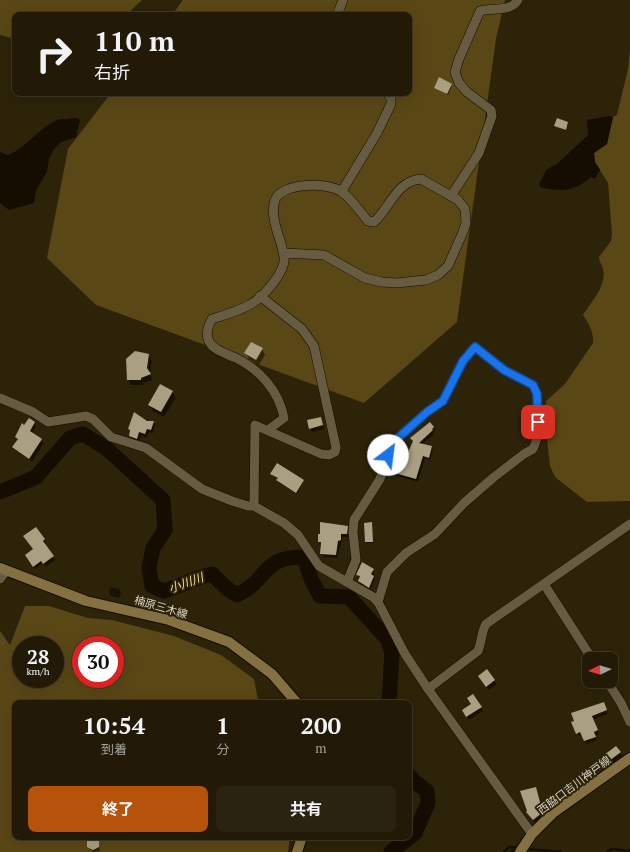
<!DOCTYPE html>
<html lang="ja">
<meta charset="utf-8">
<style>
:root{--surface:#221a07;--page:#2a2311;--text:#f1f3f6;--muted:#a2a19b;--line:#3f3828;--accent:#b45309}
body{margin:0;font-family:"PT Serif","Noto Sans JP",serif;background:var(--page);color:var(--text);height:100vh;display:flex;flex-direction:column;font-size:15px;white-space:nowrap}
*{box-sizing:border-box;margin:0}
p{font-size:13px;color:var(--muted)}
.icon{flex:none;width:22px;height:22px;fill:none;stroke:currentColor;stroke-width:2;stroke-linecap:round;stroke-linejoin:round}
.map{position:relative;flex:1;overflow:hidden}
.drawer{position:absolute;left:12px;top:700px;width:400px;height:140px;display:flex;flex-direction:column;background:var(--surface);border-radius:8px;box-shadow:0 4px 16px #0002,0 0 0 1px var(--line)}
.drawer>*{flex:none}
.banner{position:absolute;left:12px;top:12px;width:400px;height:84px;border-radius:8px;box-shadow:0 4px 16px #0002,0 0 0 1px var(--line);background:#221a07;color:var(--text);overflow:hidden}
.needle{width:26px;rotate:265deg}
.fabs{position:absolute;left:582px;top:652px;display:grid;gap:8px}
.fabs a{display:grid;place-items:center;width:36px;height:36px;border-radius:8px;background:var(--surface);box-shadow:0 4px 16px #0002,0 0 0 1px var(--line);font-size:20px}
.speed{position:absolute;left:12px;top:636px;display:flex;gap:8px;font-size:20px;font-weight:700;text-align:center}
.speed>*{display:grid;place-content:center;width:52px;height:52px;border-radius:50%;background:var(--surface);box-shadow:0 4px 16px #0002,0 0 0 1px var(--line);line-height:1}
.speed small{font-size:10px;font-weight:400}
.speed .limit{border:6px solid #d22;background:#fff;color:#111}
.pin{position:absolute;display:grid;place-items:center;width:34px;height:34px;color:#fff;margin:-17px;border-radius:8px;box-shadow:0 2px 6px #0006}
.me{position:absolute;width:44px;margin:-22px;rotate:30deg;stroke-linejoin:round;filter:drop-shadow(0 0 3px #0008)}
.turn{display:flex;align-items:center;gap:14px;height:84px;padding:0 16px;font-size:18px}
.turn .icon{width:52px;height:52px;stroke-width:2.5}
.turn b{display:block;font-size:28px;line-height:34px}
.eta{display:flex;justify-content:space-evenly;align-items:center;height:68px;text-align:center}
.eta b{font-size:24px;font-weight:700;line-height:28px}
.primary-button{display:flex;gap:8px;margin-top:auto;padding:8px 16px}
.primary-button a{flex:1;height:46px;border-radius:8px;background:var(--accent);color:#fff;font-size:16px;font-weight:700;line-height:46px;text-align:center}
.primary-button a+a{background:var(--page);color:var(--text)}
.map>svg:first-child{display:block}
</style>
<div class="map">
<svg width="630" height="852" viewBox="0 0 630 852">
<rect width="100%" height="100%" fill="#2d2309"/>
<!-- green -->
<g fill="#5a4716" fill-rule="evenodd">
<polygon points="0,0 142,0 126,15 15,15 15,39 0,35"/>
<polygon points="183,0 505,0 496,39 457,322 364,403 96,305 47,258 68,149 111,93 409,93 409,15 172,15"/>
<path d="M 630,49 L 630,501 L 587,502 L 555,477 L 550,466 L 545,420 L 546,401 L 565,384 L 593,343 C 594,332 589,324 583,315 C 591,302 607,286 603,269 C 602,264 599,262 599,257 L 611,241 L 612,234 L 608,183 L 595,162 L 594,153 L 607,144 L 613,117 L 617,115 L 628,69 Z"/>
<path d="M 25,606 L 49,606 L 88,618 L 112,620 L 174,636 L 221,655 L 254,679 L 258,700 L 249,703 L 15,703 L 15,837 L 290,837 L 288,852 L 0,852 L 0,631 L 10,645 ZM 21,645 L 55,645 L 55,679 L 21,679 ZM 81,645 L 115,645 L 115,679 L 81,679 Z"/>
</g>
<!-- water -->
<g fill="#150d00">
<path d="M 609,116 L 613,117 L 607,144 L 594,153 L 595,162 L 600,170 L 595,179 L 591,177 C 574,192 562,192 540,187 L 539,184 L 546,170 L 557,164 L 588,135 L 587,120 Z"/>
<path d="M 77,118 L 80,120 L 76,137 L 61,142 L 54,149 L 49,159 L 47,172 L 36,190 L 34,203 L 9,210 L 0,203 L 0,152 L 8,155 C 26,148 36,131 53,122 C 60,118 69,119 77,118 Z"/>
</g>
<!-- shadow -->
<g fill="#0007">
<polygon points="440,79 452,86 448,95 435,88"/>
<polygon points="568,123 566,131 555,126"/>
<polygon points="262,349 265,355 259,365 249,359 246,353"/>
<polygon points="136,352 148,355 152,361 150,374 153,380 143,383 143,385 131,385 128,379 127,359"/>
<polygon points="172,392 176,397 164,417 153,411 149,405"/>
<polygon points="321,418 324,429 312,432 308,421"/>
<polygon points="153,422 155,425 153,433 149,432 147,438 141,436 139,442 132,440 129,429"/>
<polygon points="34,423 36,426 32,434 44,443 32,462 13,447 18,440 16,437 25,426"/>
<polygon points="433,428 435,430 433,432 434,434 422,444 431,447 433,450 430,460 425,458 418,482 394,475 392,472 407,458 413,442 411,439"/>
<polygon points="278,464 303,481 297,494 278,482 278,479 272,475"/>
<polygon points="372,523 373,543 366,543 365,524"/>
<polygon points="347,527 348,537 343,537 337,558 323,557 319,541"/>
<polygon points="36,528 45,540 46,543 44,544 55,560 46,567 43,563 35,569 28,558 34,549"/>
<polygon points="373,569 375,579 370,590 360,584 359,581 360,578 358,575"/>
<polygon points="110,587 119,589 121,592 119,598 111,596 109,592"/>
<polygon points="487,670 497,684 489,690 481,679"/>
<polygon points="473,695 483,711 469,720 463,711 473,704"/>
<polygon points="603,703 608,714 593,719 599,734 595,735 597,740 587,744 583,735 579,736 577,733"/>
<polygon points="620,752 622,756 612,764 607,759"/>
<polygon points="536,788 541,804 547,812 535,822 528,814"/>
<polygon points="98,841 100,851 93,852 88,846"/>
<polygon points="515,848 514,852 507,852"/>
</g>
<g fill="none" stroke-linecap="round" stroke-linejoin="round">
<!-- stream -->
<g stroke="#150d00" stroke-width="2.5">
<polyline points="526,849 561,852"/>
<polyline points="504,852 509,847 519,848"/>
<polyline points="607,852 612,849 627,851 630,850"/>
</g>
<!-- river -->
<g stroke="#150d00" stroke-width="15">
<path d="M 0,492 L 36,477 L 70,438 L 83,434 L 107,449 L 163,500 L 165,530 L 153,548 L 149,568 L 152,586 L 164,591 C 180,586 194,578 212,574 C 221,582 226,590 237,595 C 269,580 260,557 304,557 L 311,579 L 320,596 L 349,597 L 388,640 L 392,653 L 389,703"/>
<polyline points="391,852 415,833 428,803 427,791 415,782 409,775"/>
</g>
</g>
<!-- building -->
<g fill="#ab9f82">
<polygon points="439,77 452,84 447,94 434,88"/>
<polygon points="557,118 568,122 566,130 554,126"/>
<polygon points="251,342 263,348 256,360 244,353"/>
<polygon points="135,351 149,354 147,368 151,374 141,378 141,380 127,380 126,359"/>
<polygon points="160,384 173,391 161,412 148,405"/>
<polygon points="134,412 147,421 154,421 151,430 147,429 145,434 139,432 137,439 129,436 130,430 128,429"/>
<polygon points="321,417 323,425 309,429 307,420"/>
<polygon points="29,418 35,422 30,431 42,439 29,459 12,447 18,439 15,437 22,423 24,425"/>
<polygon points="430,422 434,427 432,429 433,430 419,443 432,446 429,458 423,456 416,479 391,472 397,454 406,457 413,441 410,438"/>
<polygon points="277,463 304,480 296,493 276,480 278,478 270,474"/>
<polygon points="320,522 348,526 347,534 341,534 341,540 338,541 336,555 320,554 321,542 318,542 318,534 320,534"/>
<polygon points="372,522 373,542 365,542 364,523"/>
<polygon points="36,527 45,539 43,541 54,556 43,564 41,561 33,567 25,555 33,549 23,536"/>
<polygon points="362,562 374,569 371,574 374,576 369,588 358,581 360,576 356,575"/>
<polygon points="487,669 495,680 486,687 478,676"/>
<polygon points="473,694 482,707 466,717 462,710 471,704 467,698"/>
<polygon points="604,702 607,710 592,716 598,730 594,732 596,737 584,741 580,732 576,734 571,722 574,721 571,713"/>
<polygon points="616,746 621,752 609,761 604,755"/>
<polygon points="536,787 540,802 547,809 533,820 526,812 527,811 520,791"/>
<polygon points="93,837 99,840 99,847 93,850 87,847 87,840"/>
</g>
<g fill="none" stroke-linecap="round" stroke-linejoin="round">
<!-- street casing -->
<g stroke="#150c00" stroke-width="10">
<g id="street">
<polyline points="337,15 343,0"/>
<polyline points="342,191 377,133 391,104 391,98 387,93"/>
<path d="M 451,196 L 479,153 L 492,116 L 491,110 L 467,92 L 459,83 L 455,72 L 459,59 L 480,11 C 493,7 510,13 518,0"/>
<polyline points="0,398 33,412 48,422 86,416 93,419 111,437 146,448 202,489 232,501 248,506 254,506 284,523 298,535 319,566 373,597 378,602 405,654 428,689 532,834"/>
<path d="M 268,430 L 284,418 C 279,391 260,370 236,358 C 227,354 215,351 210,343 C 205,336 208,326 212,319 C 225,315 239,311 251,304 C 263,297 287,271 284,256 C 281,238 269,218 275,200 C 282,182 329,182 342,192 C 352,199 360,212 368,221 L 374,222 C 390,208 396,181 421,179 L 458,200 L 465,209 L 466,223 L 463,232 L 448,266 L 438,275 L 426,280 L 396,283 L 382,282 L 365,278 L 324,255 L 283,253"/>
<polyline points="254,506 255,425 321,454 329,455 335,452 336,447 314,346 302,329 260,296"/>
<polyline points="0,579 6,571"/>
<polyline points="347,582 356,560 353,532 354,520 380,479 388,455 398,438 427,412 443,401 463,361 475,347 504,370 533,385 537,394 538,436 533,449 524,454 494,477 464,503 435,534 406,553 387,572 378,602"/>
<polyline points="544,584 592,659"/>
<polyline points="607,681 621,703 630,722"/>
<path d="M 428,689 L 478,651 C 482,641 481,633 486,624 L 630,524"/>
</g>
</g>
<!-- secondary casing -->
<g stroke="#150c00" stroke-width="12">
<g id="secondary">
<polyline points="0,568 86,601 169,620 229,642 272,674 297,703"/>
<polyline points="297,852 302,837"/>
<polyline points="520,852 532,834 553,813 630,758"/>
</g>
</g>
<!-- street -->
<use href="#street" stroke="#675b41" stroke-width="9"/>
<!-- secondary -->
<use href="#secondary" stroke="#847040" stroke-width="10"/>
</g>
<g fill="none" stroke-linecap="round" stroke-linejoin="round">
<!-- route casing -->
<g stroke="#114b97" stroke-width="10">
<polyline id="route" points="388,455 398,438 427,412 443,401 463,361 475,347 504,370 533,385 537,394 538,422"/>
</g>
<!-- route -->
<use href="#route" stroke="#1a73e8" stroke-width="7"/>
</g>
<g text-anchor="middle" stroke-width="4" stroke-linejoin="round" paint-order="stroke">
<!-- street labels -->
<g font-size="11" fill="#dcd5c6" stroke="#2d2309">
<text transform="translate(161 607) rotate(16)" y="4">楠原三木線</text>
<text transform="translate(574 785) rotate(-37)" y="4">西脇口吉川神戸線</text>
</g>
<!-- water labels -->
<g font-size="12" font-style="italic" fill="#fadd9a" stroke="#2d2309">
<text transform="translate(186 583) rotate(-20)" y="4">小川川</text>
</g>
</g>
</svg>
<div class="fabs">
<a><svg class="needle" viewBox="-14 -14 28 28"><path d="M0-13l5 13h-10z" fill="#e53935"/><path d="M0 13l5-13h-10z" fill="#a2a19b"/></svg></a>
</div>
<div class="speed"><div>28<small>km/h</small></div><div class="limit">30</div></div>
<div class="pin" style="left:538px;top:422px;background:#d93025"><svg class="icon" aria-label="arrive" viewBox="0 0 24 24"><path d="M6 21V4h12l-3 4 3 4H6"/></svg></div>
<svg class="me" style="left:388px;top:455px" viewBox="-20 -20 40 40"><circle r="19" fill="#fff"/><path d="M0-13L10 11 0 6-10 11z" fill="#1a73e8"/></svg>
<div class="banner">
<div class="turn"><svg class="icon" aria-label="right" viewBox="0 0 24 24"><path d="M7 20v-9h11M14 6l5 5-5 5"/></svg><div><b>110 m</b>右折</div></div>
</div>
<section class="drawer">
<div class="eta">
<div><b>10:54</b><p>到着</p></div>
<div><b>1</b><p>分</p></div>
<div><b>200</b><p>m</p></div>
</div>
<div class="primary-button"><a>終了</a><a>共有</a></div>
</section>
</div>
